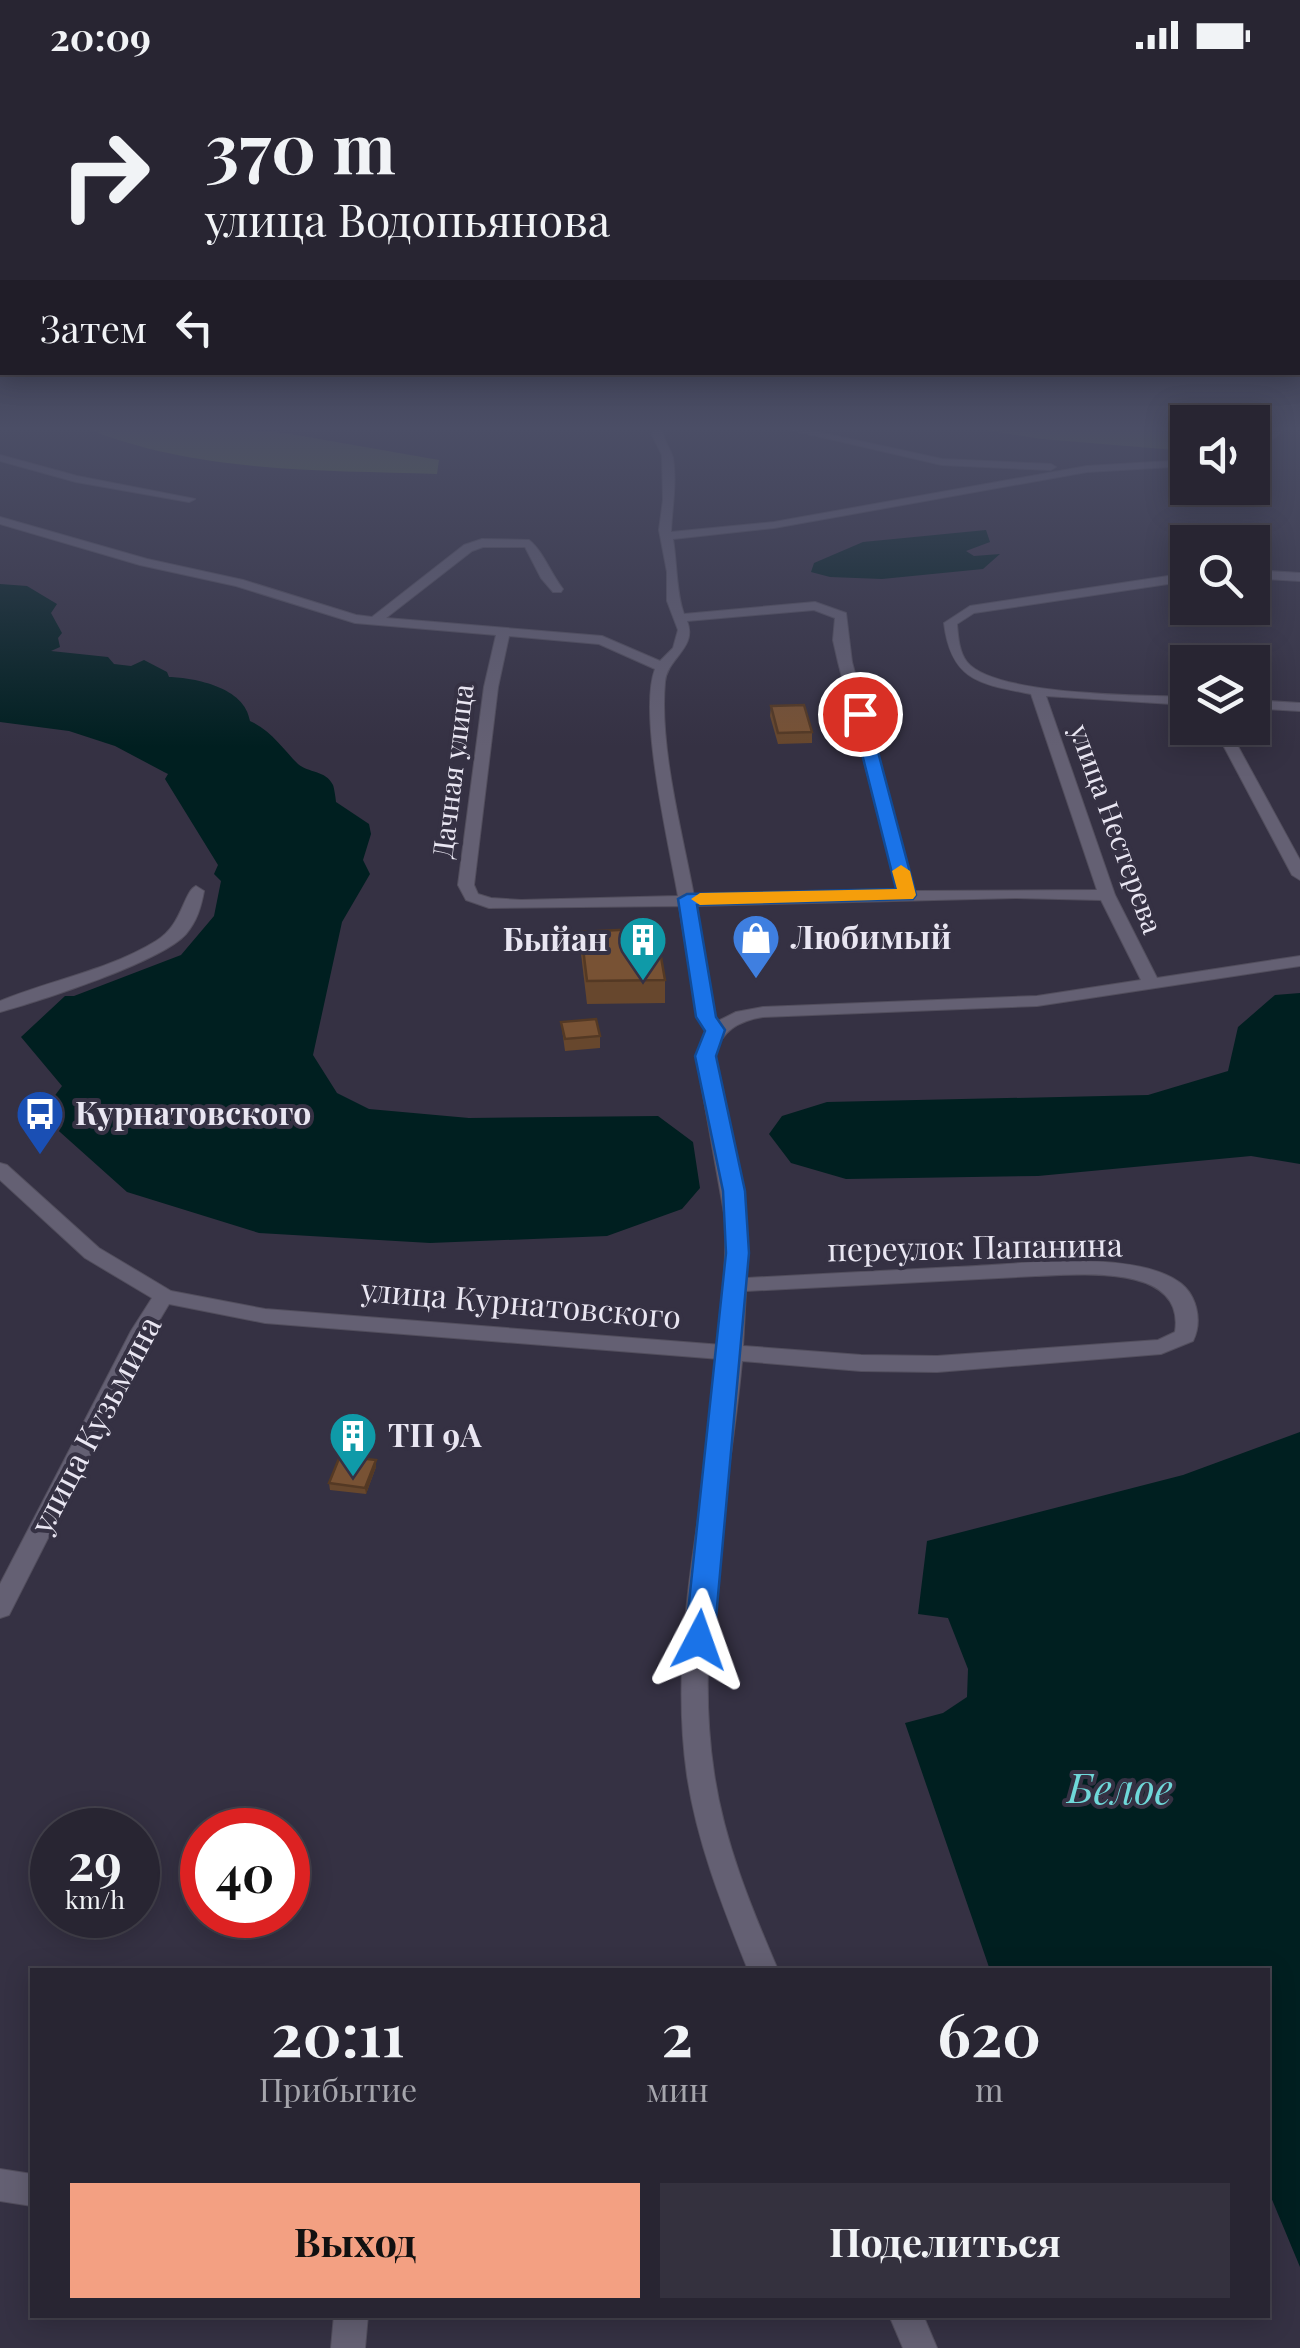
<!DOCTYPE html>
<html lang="ru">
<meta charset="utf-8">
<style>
:root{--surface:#282532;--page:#34313e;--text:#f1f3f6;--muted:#a5a5ac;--line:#44424d;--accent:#f3a082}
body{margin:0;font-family:"Playfair Display",serif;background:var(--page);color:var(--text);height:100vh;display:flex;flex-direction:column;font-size:38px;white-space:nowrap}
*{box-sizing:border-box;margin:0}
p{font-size:32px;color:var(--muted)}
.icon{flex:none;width:55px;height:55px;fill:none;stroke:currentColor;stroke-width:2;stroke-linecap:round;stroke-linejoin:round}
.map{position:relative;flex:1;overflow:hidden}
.drawer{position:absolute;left:30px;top:1898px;width:1240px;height:350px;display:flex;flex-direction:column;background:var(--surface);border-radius:0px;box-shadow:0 5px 25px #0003,0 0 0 2px var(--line)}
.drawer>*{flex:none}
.banner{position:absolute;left:0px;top:0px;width:1300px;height:305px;box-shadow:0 5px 25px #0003,0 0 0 2px var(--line);background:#282532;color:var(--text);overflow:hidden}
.tools{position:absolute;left:1170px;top:335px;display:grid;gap:20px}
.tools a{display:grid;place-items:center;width:100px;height:100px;border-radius:0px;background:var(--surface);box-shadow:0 5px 25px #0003,0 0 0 2px var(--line);font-size:50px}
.speed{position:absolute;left:30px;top:1738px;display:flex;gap:20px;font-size:50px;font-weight:700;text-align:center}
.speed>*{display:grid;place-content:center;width:130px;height:130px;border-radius:50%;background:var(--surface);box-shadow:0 5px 25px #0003,0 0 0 2px var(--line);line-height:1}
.speed small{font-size:25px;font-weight:400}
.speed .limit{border:15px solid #d22;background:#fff;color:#111}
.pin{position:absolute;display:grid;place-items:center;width:85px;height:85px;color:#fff;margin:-42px;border:5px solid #fff;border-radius:50%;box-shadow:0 2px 10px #0007}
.me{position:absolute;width:110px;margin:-55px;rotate:4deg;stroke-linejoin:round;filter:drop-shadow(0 0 8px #0008)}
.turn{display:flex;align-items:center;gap:35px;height:210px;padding:0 40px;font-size:45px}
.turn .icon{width:130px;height:130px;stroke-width:2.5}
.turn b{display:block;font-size:70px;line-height:85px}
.then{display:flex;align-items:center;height:95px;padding:0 40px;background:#0003;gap:20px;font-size:38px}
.eta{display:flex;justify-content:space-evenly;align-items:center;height:170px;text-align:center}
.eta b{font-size:60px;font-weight:700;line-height:70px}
.cta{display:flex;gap:20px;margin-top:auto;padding:20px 40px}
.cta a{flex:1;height:115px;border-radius:0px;background:var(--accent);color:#111;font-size:40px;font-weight:700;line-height:115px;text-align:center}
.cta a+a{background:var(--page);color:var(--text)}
.status{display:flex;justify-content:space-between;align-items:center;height:70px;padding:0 50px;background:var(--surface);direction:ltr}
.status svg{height:28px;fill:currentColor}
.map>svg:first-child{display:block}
</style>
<div class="status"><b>20:09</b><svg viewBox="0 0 49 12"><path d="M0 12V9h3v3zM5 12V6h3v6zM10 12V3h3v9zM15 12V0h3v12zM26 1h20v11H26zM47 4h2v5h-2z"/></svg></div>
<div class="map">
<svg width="1300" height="2278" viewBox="0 0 1300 2278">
<rect width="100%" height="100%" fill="#353143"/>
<!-- forest -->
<g fill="#596b41">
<path d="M 86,358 L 223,358 L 285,363 L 439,390 L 437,404 C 320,400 195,403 86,358 Z"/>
<polygon points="971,358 1187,358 1187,381 1042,369"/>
</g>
<!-- water -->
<g fill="#001f20">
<polygon points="986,460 990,472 966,481 974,486 1000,484 983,499 882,509 830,507 811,502 814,493 863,472"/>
<path d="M 0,514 L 27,516 L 57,534 L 51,543 L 62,563 L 58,568 L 60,577 L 51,581 L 108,587 L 114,594 L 131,596 L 144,590 L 167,602 L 169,607 C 195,608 245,617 250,651 C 271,660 283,679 298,694 C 308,703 326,700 333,715 C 334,717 336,730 336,732 L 369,754 L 371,764 L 363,790 L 370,804 L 342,852 L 313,985 L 337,1023 L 369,1039 L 469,1048 L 658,1046 L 693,1072 L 700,1118 L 682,1139 L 607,1166 L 430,1173 L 259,1163 L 127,1122 L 51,1054 L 57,1032 L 53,1028 L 62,1016 L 21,967 L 65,926 L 74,926 L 181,885 L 214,846 L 221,811 L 214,804 L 218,795 L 165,709 L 168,704 L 164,702 L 115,676 L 69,661 L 0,652 Z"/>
<polygon points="1300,923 1300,1094 1251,1086 1038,1106 846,1109 791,1093 769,1064 782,1046 827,1032 1148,1025 1228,1001 1238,957 1275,925"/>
<polygon points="1300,1362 1300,2197 1268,2120 1268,1900 990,1900 905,1653 943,1643 967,1627 968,1599 948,1548 918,1544 927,1471 1183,1405"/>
</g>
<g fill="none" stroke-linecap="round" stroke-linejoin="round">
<!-- minor casing -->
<g stroke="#524e5d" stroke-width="2">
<g id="minor">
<path d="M 653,358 L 663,358 C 662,370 670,377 673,388 C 677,413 672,438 671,462 L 774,452 L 1087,396 L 1188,390 L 1188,396 L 1087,402 L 774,458 L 673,469 C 677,492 676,523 684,544 L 815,532 L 846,543 L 852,592 L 914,821 L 1097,820 L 1031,624 C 980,614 951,611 944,553 L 970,536 L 1188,503 L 1188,511 L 974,543 L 957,554 C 958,566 959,582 967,592 C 995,626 1142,625 1188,627 L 1188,635 L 1046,626 L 1115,825 L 1157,908 L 1300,886 L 1300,896 L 1037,936 L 763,947 C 738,951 722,961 714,985 L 743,1130 L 747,1208 C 816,1204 886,1201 955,1197 C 1014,1195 1126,1179 1176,1210 C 1197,1222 1203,1251 1193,1271 L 1161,1284 L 937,1302 L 861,1301 L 742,1291 C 730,1428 693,1566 714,1703 C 724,1772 751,1837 778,1900 L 748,1900 C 723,1837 697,1773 687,1705 C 667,1566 707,1427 720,1289 L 265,1253 L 169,1234 L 153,1261 L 9,1545 L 0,1548 L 0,1514 L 131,1261 L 152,1228 L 85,1188 L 0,1110 L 0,1093 L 7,1095 L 99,1178 L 171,1221 L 265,1239 L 722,1275 L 726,1154 L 696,985 L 707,962 L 697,947 L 679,836 L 489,838 L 466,830 L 458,815 L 484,617 L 496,565 L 355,553 L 236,516 L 140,495 L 0,454 L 0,447 L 147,489 L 243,510 L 356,545 L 372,547 L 464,475 L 482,469 L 529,470 C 543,481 551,504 563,519 L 561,522 L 553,522 L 541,508 L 525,477 L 483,477 L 472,481 L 386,548 L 602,566 L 660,591 L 673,578 L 678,560 L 667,531 L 667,502 L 659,460 L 663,430 L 662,385 L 652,365 ZM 814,540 L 835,548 L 833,570 L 838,592 L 898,821 L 694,826 C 682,761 659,677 665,612 C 667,588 698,578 687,551 ZM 509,566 L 599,574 L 655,599 C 638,644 669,774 678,826 L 521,830 L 491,828 L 478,824 L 474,815 L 498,617 ZM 1016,828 L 1101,830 L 1141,910 L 1037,926 L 763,937 L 736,942 L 718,951 L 715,947 L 695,836 ZM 1036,1206 C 1080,1205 1186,1193 1175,1262 L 1158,1270 L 937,1286 L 861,1285 L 743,1276 L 746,1221 Z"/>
<polygon points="782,358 800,358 942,389 1051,394 1056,397 1051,400 942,395"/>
<polygon points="1276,358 1287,358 1252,385 1252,376"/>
<polygon points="0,385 77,406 195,429 189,432 76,412 0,391"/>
<polygon points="1252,500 1300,503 1300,511 1252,508"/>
<polygon points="1252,630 1300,633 1300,641 1252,638"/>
<polygon points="1214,658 1228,658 1300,790 1300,810 1292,805"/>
<path d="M 196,816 L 204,821 C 201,837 197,851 186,864 C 161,892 40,931 0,942 L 0,931 C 51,910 109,900 156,871 C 183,855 183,822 196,816 Z"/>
<polygon points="0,2099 32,2104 32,2136 0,2131"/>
<polygon points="334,2245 368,2245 365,2278 331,2278"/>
<polygon points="889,2245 923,2245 937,2278 903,2278"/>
</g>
</g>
<!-- minor -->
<use href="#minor" fill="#646073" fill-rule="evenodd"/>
</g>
<!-- wall -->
<g fill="#67472d">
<polygon points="771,636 812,662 812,673 778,674 770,646"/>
<polygon points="581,862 665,910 665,933 587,934 581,884"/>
<polygon points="561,952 600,966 600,978 565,981"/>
<polygon points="376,1397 366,1424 330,1420 329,1413"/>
</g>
<!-- shaded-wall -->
<polygon fill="#543924" points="376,1390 376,1397 366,1424 365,1418"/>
<!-- building -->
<g fill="#785234" stroke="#543924" stroke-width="2.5">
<polygon points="804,635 812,662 778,663 771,636"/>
<polygon points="656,858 665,910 587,911 581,862"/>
<polygon points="596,949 600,966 565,969 561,952"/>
<polygon points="340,1386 376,1390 365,1418 329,1413"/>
</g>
<!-- sky -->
<linearGradient id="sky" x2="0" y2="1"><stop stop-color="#1d1b25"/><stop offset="0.53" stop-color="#4b4e66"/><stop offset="1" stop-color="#4b4e66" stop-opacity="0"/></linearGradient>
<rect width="1300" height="677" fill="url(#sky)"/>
<!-- route -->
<polygon fill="#1a73e8" stroke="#114b97" stroke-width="2.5" points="860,639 868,644 916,825 913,829 697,835 716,947 725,960 716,986 745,1121 749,1183 714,1570 709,1578 699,1581 689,1578 685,1570 726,1183 723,1121 695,986 705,961 696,947 678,829 687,824 896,819 852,644"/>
<!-- slow -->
<polygon fill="#f59e0b" points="901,795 910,801 916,825 913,829 700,835 691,829 700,823 897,819 892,801"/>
<!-- icons -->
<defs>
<g id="shop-pin" transform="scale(2.5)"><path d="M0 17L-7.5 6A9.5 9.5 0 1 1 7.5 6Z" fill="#3f7fe0" stroke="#353143"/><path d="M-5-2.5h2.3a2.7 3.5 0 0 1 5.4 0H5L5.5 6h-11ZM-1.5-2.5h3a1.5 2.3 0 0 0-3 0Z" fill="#fff"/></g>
<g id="building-pin" transform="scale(2.5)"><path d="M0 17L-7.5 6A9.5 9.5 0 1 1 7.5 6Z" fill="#0f9aa8" stroke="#353143"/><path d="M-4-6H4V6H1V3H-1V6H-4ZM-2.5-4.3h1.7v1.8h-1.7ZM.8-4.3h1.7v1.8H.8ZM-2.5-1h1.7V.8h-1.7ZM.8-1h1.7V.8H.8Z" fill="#fff"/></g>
<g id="bus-pin" transform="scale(2.5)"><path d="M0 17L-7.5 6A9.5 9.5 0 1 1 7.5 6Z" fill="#1a4fb4" stroke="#353143"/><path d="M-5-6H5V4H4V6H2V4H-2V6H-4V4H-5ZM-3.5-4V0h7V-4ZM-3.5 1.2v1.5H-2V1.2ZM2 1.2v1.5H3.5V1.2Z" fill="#fff"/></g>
</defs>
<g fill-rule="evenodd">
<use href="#shop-pin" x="756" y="868"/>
<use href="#building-pin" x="643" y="870"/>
<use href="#bus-pin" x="40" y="1044"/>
<use href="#building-pin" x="353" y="1366"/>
</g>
<g text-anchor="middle" stroke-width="8" stroke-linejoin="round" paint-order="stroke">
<!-- far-street labels -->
<g font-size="28" fill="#e9e6f2" stroke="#353143">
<text transform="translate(453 701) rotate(-83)" y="10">Дачная улица</text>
<text transform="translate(1116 759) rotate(70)" y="10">улица Нестерева</text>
</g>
<!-- poi labels -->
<g font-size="32" font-weight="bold" fill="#e9e6f2" stroke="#353143" text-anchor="start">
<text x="791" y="879">Любимый</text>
<text x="608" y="881" text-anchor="end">Быйан</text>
<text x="75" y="1055">Курнатовского</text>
<text x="388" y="1377">ТП 9А</text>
</g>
<!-- street labels -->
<g font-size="32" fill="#e9e6f2" stroke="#353143">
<text transform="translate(975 1178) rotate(-1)" y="11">переулок Папанина</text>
<text transform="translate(521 1234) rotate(5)" y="11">улица Курнатовского</text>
<text transform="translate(96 1355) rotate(-62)" y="11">улица Кузьмина</text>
</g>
<!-- near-water labels -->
<g font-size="42" font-style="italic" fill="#6fd8d9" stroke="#353143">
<text x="1120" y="1734">Белое</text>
</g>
</g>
</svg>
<div class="tools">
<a><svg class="icon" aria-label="sound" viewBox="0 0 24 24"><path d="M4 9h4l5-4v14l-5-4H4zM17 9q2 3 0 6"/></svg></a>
<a><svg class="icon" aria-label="search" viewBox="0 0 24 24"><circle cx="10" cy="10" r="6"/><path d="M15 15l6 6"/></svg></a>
<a><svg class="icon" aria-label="layers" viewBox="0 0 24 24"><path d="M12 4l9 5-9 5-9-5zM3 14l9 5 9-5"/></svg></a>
</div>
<div class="speed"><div>29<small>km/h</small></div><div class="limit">40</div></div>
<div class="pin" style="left:860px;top:644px;background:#d93025"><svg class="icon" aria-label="arrive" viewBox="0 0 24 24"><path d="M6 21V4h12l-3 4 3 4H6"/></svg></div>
<svg class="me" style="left:699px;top:1570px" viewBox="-20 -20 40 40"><path d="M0-17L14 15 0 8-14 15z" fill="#1a73e8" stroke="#fff" stroke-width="4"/></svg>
<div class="banner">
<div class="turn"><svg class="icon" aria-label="right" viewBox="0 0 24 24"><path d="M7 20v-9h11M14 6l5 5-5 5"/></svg><div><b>370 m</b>улица Водопьянова</div></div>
<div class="then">Затем<svg class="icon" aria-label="left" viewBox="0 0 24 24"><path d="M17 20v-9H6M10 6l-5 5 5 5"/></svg></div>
</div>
<section class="drawer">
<div class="eta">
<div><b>20:11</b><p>Прибытие</p></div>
<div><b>2</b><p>мин</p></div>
<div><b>620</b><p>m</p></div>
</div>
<div class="cta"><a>Выход</a><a>Поделиться</a></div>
</section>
</div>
